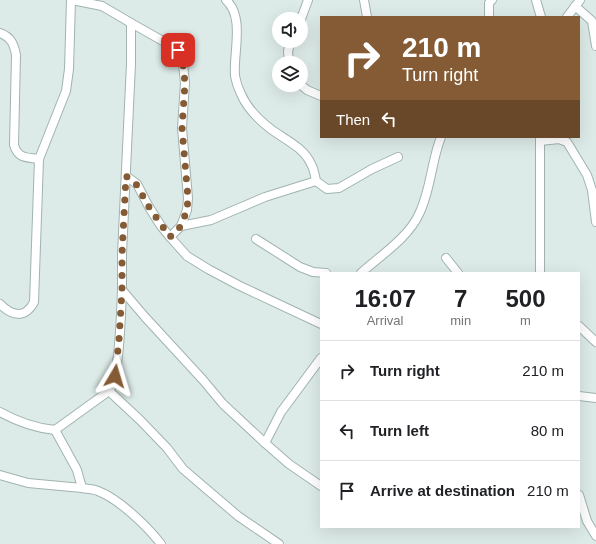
<!DOCTYPE html>
<style>
:root{--surface:#fff;--page:#f2f2f2;--text:#202124;--muted:#757577;--line:#e0e0e0}
body{margin:0;font-family:Helvetica,sans-serif;background:var(--page);color:var(--text);height:100vh;display:flex;flex-direction:column;font-size:15px;white-space:nowrap}
*{box-sizing:border-box;margin:0}
p{font-size:13px;color:var(--muted)}
.icon{flex:none;width:22px;height:22px;fill:none;stroke:currentColor;stroke-width:2;stroke-linecap:round;stroke-linejoin:round}
.map{position:relative;flex:1;overflow:hidden}
.panel{position:absolute;left:320px;top:272px;width:260px;height:256px;display:flex;flex-direction:column;background:var(--surface);border-radius:0px;box-shadow:0 4px 16px #0002}
.panel>*{flex:none}
.top-card{position:absolute;left:320px;top:16px;width:260px;height:122px;border-radius:0px;box-shadow:0 4px 16px #0002;background:#845b34;color:#fff;overflow:hidden}
.tools{position:absolute;left:272px;top:12px;display:grid;gap:8px}
.tools a{display:grid;place-items:center;width:36px;height:36px;border-radius:50%;background:var(--surface);box-shadow:0 4px 16px #0002;font-size:20px}
.pin{position:absolute;display:grid;place-items:center;width:34px;height:34px;color:#fff;margin:-17px;border-radius:8px;box-shadow:0 2px 6px #0006}
.me{position:absolute;width:44px;margin:-22px;rotate:7deg;stroke-linejoin:round;filter:drop-shadow(0 0 3px #0008)}
.turn{display:flex;align-items:center;gap:14px;height:84px;padding:0 16px;font-size:18px}
.turn .icon{width:52px;height:52px;stroke-width:2.5}
.turn b{display:block;font-size:28px;line-height:34px}
.then{display:flex;align-items:center;height:38px;padding:0 16px;background:#0003;gap:8px;font-size:15px}
.eta{display:flex;justify-content:space-evenly;align-items:center;height:68px;text-align:center}
.eta b{font-size:24px;font-weight:700;line-height:28px}
ul{padding:0;list-style:none}
li{display:flex;align-items:center;gap:12px;height:60px;padding:0 16px;border-top:1px solid var(--line)}
li div{flex:1}
li b{display:block;font-size:15px}
li em{font-style:normal}
.map>svg:first-child{display:block}
</style>
<div class="map">
<svg width="596" height="544" viewBox="0 0 596 544">
<rect width="100%" height="100%" fill="#ddebe8"/>
<g fill="none" stroke-linecap="round" stroke-linejoin="round">
<!-- minor casing -->
<g stroke="#a0b3b1" stroke-width="10">
<g id="minor">
<polyline points="72,0 102,6 131,23 131,64 122,254 122,290 145,317 203,380 223,404 265,443 289,464 321,486"/>
<path d="M 226,0 C 245,17 233,53 235,76 C 236,82 238,88 241,94 C 247,108 260,121 272,130 C 286,140 304,148 311,164 C 314,169 315,175 316,181 L 327,189 L 339,188 L 372,169 L 398,157"/>
<polyline points="364,0 367,17"/>
<polyline points="536,0 541,17"/>
<polyline points="575,6 592,21 596,46"/>
<polyline points="489,17 489,3 492,0"/>
<polyline points="567,17 580,0"/>
<polyline points="301,19 308,0"/>
<polyline points="131,23 177,49 182,55 185,83 182,128 188,198 187,210 181,226 170,237"/>
<path d="M 0,33 C 11,37 14,44 16,55 L 14,145 C 18,159 27,157 39,159"/>
<polyline points="289,63 288,51 291,41"/>
<polyline points="301,85 307,90 321,96"/>
<polyline points="540,141 559,139 567,142 587,175 592,190 596,222"/>
<polyline points="126,176 137,184 149,207 161,226 170,237 187,256 208,269 240,286 321,324"/>
<polyline points="181,226 211,220 265,197 316,181"/>
<polyline points="256,239 300,267 313,272 326,273"/>
<polyline points="446,258 458,273"/>
<path d="M 361,273 C 380,256 409,237 419,214 C 431,190 431,162 441,137"/>
<polyline points="540,273 540,137"/>
<path d="M 0,304 C 12,316 25,319 34,302 L 39,159 L 66,91 L 69,69 L 71,0"/>
<polyline points="579,326 596,342"/>
<polyline points="109,391 140,420 167,448 183,469 238,516 279,544"/>
<polyline points="579,396 596,398"/>
<path d="M 0,412 C 18,422 35,428 55,430 L 109,391 C 120,377 121,311 122,290"/>
<polyline points="265,443 281,412 321,358"/>
<polyline points="0,475 28,483 82,488 77,470 55,430"/>
<path d="M 82,488 C 87,489 93,489 98,491 C 119,499 147,526 161,544"/>
<polyline points="579,495 587,521 596,536"/>
</g>
</g>
<!-- minor -->
<use href="#minor" stroke="#fff" stroke-width="8"/>
</g>
<g fill="none" stroke-linecap="round" stroke-linejoin="round">
<!-- route -->
<polyline stroke="#845b34" stroke-width="7" stroke-dasharray="0 12.6" points="115,376 119,340 122,290 122,254 126,176 136,184 149,207 170,237 181,226 187,210 188,198 182,128 185,83 182,55 178,50"/>
</g>
</svg>
<div class="tools">
<a><svg class="icon" aria-label="sound" viewBox="0 0 24 24"><path d="M4 9h4l5-4v14l-5-4H4zM17 9q2 3 0 6"/></svg></a>
<a><svg class="icon" aria-label="layers" viewBox="0 0 24 24"><path d="M12 4l9 5-9 5-9-5zM3 14l9 5 9-5"/></svg></a>
</div>
<div class="pin" style="left:178px;top:50px;background:#d93025"><svg class="icon" aria-label="arrive" viewBox="0 0 24 24"><path d="M6 21V4h12l-3 4 3 4H6"/></svg></div>
<svg class="me" style="left:115px;top:376px" viewBox="-20 -20 40 40"><path d="M0-17L14 15 0 8-14 15z" fill="#845b34" stroke="#fff" stroke-width="4"/></svg>
<div class="top-card">
<div class="turn"><svg class="icon" aria-label="right" viewBox="0 0 24 24"><path d="M7 20v-9h11M14 6l5 5-5 5"/></svg><div><b>210 m</b>Turn right</div></div>
<div class="then">Then<svg class="icon" aria-label="left" viewBox="0 0 24 24"><path d="M17 20v-9H6M10 6l-5 5 5 5"/></svg></div>
</div>
<section class="panel">
<div class="eta">
<div><b>16:07</b><p>Arrival</p></div>
<div><b>7</b><p>min</p></div>
<div><b>500</b><p>m</p></div>
</div>
<ul>
<li><svg class="icon" aria-label="right" viewBox="0 0 24 24"><path d="M7 20v-9h11M14 6l5 5-5 5"/></svg><div><b>Turn right</b></div><em>210 m</em></li>
<li><svg class="icon" aria-label="left" viewBox="0 0 24 24"><path d="M17 20v-9H6M10 6l-5 5 5 5"/></svg><div><b>Turn left</b></div><em>80 m</em></li>
<li><svg class="icon" aria-label="arrive" viewBox="0 0 24 24"><path d="M6 21V4h12l-3 4 3 4H6"/></svg><div><b>Arrive at destination</b></div><em>210 m</em></li>
</ul>
</section>
</div>
